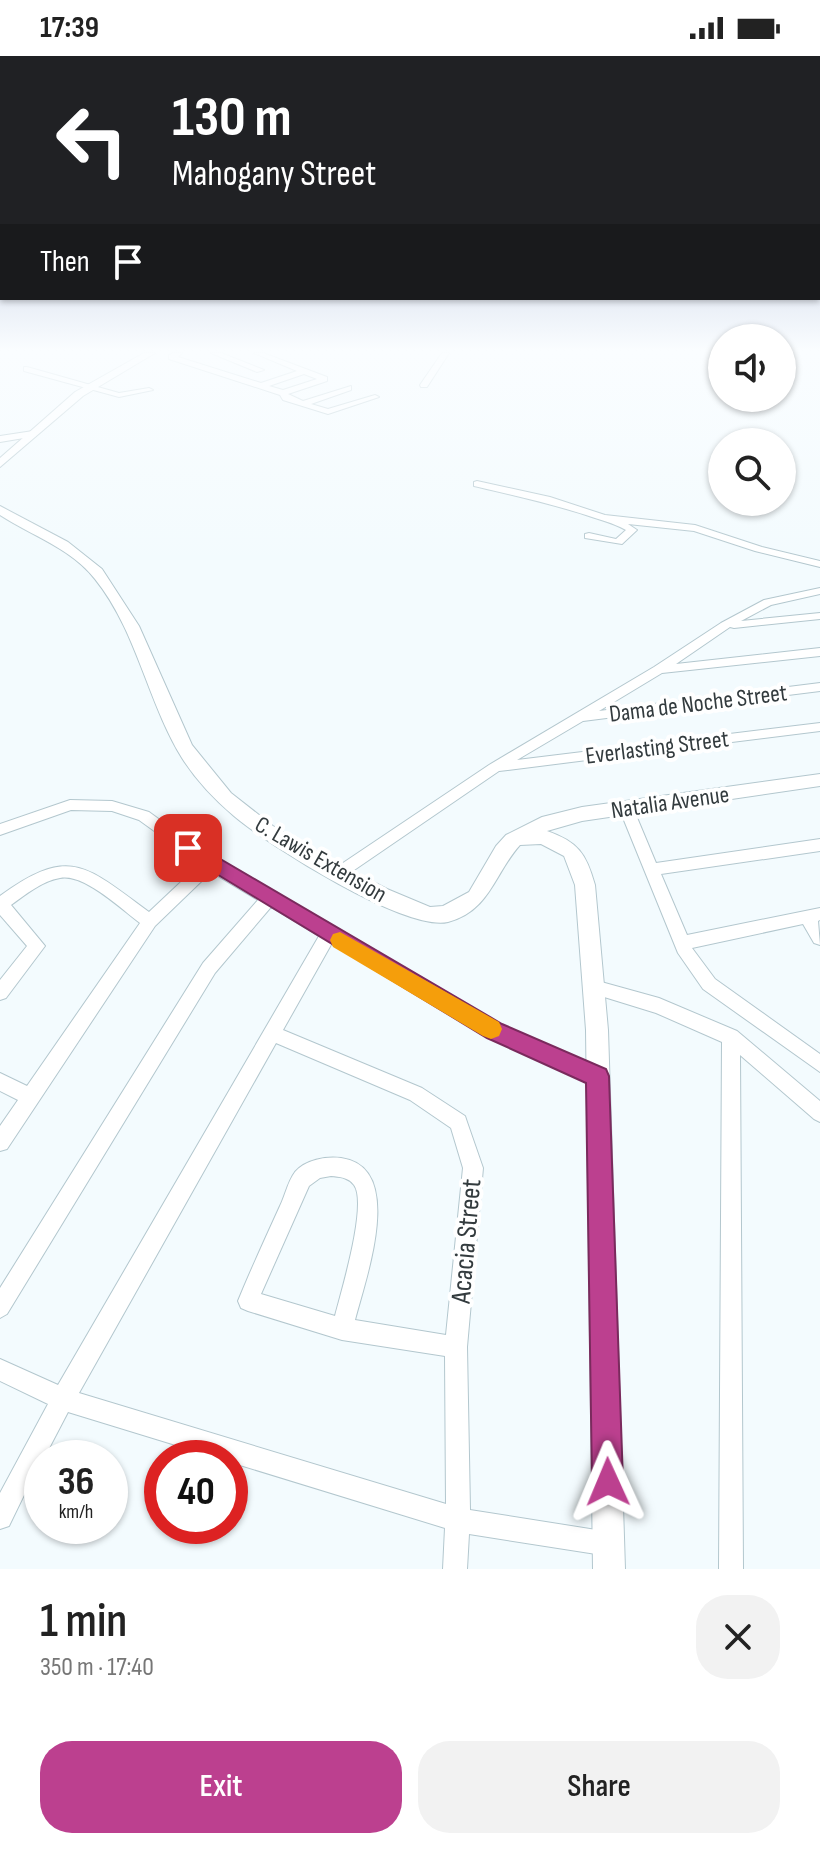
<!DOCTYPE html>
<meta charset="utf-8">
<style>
:root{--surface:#fff;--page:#f2f2f2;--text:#222;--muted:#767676;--accent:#bc408f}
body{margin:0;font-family:"Sofia Sans Condensed",sans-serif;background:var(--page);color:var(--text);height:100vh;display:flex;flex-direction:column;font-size:30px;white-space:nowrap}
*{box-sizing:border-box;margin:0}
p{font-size:26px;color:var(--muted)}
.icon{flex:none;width:44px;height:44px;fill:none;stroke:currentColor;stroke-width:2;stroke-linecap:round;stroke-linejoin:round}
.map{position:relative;height:1513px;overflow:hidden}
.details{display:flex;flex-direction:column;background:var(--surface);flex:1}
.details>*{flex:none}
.guide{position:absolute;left:0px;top:0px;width:820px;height:244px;box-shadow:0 2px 6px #0004;background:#202124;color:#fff;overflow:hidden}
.controls{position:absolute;left:708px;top:268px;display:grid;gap:16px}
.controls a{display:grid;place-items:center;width:88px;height:88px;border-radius:50%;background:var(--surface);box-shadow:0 2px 6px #0004;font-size:40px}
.speed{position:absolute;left:24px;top:1384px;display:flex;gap:16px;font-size:40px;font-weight:700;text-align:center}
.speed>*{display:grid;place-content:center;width:104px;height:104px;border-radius:50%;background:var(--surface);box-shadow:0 2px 6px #0004;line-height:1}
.speed small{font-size:20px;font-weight:400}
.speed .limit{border:12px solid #d22;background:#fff;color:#111}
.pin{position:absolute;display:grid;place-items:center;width:68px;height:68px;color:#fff;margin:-34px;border-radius:16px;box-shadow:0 4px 12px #0006}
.me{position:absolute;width:88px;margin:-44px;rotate:359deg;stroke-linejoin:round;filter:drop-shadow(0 0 6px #0008)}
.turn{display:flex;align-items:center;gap:28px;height:168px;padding:0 40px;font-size:36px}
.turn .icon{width:104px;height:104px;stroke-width:2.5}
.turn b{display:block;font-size:56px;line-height:68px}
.then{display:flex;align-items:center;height:76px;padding:0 40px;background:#0003;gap:16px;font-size:30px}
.round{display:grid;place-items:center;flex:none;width:84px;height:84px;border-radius:32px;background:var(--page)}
.summary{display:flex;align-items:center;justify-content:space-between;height:136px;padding:0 40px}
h1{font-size:48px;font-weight:600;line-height:60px}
.button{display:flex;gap:16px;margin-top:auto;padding:16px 40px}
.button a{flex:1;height:92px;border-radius:32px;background:var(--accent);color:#fff;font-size:32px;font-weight:600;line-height:92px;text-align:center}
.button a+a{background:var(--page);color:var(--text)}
.status{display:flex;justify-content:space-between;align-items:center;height:56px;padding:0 40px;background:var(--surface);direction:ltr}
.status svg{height:22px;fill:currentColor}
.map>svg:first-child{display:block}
</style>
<div class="status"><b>17:39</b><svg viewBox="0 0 49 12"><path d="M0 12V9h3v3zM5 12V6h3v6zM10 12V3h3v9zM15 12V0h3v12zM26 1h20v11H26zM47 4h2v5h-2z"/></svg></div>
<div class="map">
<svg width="820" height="1513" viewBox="0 0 820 1513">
<rect width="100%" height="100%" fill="#f3fbfe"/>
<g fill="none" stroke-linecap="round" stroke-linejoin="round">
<!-- minor casing -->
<g stroke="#b3c7ce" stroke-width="2">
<g id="minor">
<path d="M 174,297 L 182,297 L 178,301 L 261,327 L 297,315 L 254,297 L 263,297 L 327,321 L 327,325 L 288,338 L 303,345 L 351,330 L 351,334 L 311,348 L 328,353 L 375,339 L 379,341 L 328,358 L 283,344 L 280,339 L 169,303 L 169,299 ZM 304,318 L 317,323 L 283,334 L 269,330 Z"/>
<polygon points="211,297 221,297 264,314 257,316"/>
<polygon points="442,297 449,297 427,331 421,331 420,329"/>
<polygon points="27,311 119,337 149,332 153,334 119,341 24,315 24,311"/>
<polygon points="33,375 36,376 36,380 0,386 0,380"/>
<path d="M 477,425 L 550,441 L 605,459 L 695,469 L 762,491 L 820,505 L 820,511 L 755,495 L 694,475 L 628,468 L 637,474 L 622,488 L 585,482 L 585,478 L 589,477 L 616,483 L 626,474 C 611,466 603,465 586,459 C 549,447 512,439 474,430 L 474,426 Z"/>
<polygon points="820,532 820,538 771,549 741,565 820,557 820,563 734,572 730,571 676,608 820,592 820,600 662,617 599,655 820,627 820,635 583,665 517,704 820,667 820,675 499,715 344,821 334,821 332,817 334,813 489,709 654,611 721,567 764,544"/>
<path d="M 70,744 L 112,745 L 149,756 L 215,804 L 275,837 L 277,840 L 501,969 L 604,1014 L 607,1020 L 604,1026 L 598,1029 L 489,981 L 332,887 L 283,974 L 422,1032 L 465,1060 L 467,1066 L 483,1112 L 467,1291 L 470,1454 L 609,1476 L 618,1479 L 621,1488 L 618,1497 L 609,1500 L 469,1478 L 467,1513 L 443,1513 L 445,1472 L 230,1406 L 230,1402 L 218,1402 L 68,1356 L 44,1402 L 42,1402 L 9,1470 L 0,1473 L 0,1437 L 48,1348 L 0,1325 L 0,1303 L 58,1329 L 319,880 L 271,851 L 215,917 L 7,1258 L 0,1262 L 0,1232 L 203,907 L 258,844 L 211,816 L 155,870 L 7,1093 L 0,1095 L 0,1070 L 18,1044 L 0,1035 L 0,1017 L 27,1030 L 140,867 C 121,853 84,817 60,822 C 42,825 25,839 11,849 L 45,890 L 6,942 L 0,944 L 0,924 L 27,890 L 0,859 L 0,840 C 70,789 86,810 149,856 L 200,808 L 139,764 L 112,755 L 71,754 L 0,779 L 0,768 ZM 276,987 L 410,1044 L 451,1072 L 463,1112 L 446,1279 L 355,1264 C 365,1224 407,1111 341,1102 C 326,1100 305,1104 295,1116 C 288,1125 285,1140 280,1150 C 266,1181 251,1213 238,1245 L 241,1252 L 248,1255 L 342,1284 L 445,1300 L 446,1448 L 79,1337 ZM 331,1120 C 340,1121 348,1121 354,1129 C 368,1148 341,1236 335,1260 L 261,1238 L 309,1130 L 320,1122 Z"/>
<polygon points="626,747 633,752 656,807 820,783 820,795 661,818 687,879 820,852 820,864 818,865 820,889 814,887 803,868 692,892 715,923 820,998 820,1016 703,933 678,897 619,752"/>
<polygon points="594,924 659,942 737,975 820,1045 820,1066 814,1063 740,999 743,1513 719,1513 722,986 656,957 588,936 586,931 588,926"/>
</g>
</g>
<!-- tertiary casing -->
<g stroke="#b3c7ce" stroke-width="2">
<g id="tertiary">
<polygon points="144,297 155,297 83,340 0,411 0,402 75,336"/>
<path d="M 0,450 L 68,486 L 102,513 L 139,570 L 192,689 L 231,737 L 273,770 L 329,803 L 387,833 L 430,851 L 443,850 L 469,836 L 496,790 L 506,779 L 542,761 L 582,751 L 820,718 L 820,730 L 582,765 L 547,775 C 578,786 586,797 595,829 L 608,974 L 625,1513 L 593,1513 L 586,974 L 575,829 L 564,800 L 541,788 L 520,789 C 494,818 490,855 448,866 C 406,876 268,789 234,760 C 214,743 196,724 182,702 C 147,645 137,575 95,523 C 71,492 32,480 0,459 Z"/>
</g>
</g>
<!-- minor -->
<use href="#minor" fill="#fff" fill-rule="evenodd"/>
<!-- tertiary -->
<use href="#tertiary" fill="#fff" fill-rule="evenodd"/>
</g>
<!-- sky -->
<linearGradient id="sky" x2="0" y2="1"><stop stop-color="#93a4cc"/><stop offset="0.58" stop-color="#fafdff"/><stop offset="1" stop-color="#fafdff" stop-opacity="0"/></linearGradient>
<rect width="820" height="508" fill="url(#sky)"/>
<!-- route -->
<polygon fill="#bc408f" stroke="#7a2a5d" stroke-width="2" points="188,784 502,968 606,1013 609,1020 623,1426 618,1437 608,1442 597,1437 592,1426 586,1027 487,982 182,797 179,792 182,787"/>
<!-- slow -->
<polygon fill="#f59e0b" points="340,876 499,966 502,973 499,980 491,983 483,980 333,891 330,884 333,878"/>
<g text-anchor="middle" stroke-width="8" stroke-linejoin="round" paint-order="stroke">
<!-- street labels -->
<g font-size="24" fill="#333b3e" stroke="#fff">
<text transform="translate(698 647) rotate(-7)" y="8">Dama de Noche Street</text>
<text transform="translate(657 691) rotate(-7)" y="8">Everlasting Street</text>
<text transform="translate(670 746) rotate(-8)" y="8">Natalia Avenue</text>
<text transform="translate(321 803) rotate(30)" y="8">C. Lawis Extension</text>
</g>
<!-- near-street labels -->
<g font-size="28" fill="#333b3e" stroke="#fff">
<text transform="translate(465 1185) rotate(-85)" y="10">Acacia Street</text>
</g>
</g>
</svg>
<div class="controls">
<a><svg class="icon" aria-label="sound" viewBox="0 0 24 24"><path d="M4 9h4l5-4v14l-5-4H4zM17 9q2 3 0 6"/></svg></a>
<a><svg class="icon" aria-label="search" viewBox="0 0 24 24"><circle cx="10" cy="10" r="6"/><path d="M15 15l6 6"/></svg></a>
</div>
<div class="speed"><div>36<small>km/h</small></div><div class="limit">40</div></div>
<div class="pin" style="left:188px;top:792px;background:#d93025"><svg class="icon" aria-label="arrive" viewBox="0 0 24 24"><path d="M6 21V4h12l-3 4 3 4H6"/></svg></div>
<svg class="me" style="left:608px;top:1426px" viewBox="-20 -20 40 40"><path d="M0-17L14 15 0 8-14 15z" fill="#bc408f" stroke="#fff" stroke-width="4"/></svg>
<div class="guide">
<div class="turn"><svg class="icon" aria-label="left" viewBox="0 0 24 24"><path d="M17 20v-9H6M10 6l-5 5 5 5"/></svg><div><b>130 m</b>Mahogany Street</div></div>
<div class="then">Then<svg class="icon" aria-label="arrive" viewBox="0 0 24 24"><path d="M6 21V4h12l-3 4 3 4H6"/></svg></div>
</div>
</div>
<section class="details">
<div class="summary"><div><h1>1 min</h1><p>350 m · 17:40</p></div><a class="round"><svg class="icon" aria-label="close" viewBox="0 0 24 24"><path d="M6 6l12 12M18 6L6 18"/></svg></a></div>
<div class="button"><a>Exit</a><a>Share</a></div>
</section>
